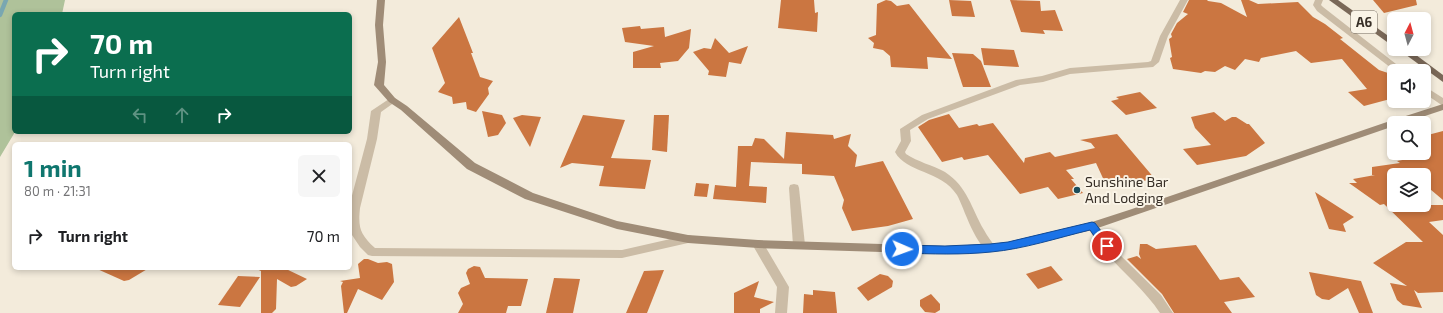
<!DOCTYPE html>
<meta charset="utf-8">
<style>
:root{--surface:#fff;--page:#f6f6f6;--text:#202124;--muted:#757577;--accent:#0f766e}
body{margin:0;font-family:"Exo 2",sans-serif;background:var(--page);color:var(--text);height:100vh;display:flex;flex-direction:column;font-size:15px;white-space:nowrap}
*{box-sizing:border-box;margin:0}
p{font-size:13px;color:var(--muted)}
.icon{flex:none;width:22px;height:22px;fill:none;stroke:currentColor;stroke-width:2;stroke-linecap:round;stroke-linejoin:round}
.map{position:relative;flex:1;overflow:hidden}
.details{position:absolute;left:12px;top:142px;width:340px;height:128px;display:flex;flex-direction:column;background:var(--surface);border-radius:6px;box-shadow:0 2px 6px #0003}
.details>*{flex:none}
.banner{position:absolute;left:12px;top:12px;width:340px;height:122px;border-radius:6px;box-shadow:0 2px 6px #0003;background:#0b6e4f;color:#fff;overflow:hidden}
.needle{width:26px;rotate:6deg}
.tools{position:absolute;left:1387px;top:12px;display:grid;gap:8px}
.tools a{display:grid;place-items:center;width:44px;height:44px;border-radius:6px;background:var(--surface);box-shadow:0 2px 6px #0003;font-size:20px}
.pin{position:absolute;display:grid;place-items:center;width:34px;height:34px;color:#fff;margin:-17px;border:2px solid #fff;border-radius:50%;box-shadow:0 1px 4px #0007}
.me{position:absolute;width:44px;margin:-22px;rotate:92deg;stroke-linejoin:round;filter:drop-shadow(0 0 3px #0008)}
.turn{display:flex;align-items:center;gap:14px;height:84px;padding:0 12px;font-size:18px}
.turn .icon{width:52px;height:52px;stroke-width:2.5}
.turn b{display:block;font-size:28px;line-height:34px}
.lanes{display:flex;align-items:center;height:38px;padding:0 12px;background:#0003;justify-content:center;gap:20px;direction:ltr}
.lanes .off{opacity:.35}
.round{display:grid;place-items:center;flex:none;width:42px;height:42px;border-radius:6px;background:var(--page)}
.headline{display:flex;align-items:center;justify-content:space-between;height:68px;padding:0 12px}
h1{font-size:24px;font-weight:700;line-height:30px;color:var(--accent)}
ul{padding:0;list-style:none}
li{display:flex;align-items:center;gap:12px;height:52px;padding:0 12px}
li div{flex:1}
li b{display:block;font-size:15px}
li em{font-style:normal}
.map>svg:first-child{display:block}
</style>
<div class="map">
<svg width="1443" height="313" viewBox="0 0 1443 313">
<rect width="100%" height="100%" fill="#f3ebdb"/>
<!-- green -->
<polygon fill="#afc29a" points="0,0 65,0 62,14 14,14 14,132 15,132 0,157"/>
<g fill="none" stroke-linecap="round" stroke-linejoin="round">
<!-- stream -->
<polyline stroke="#79a7b1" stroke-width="4.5" points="0,15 6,0"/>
</g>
<!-- building -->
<g fill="#cb7641">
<polygon points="781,0 814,0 815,13 818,12 817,32 778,28"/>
<polygon points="886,0 891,1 897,6 909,4 952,59 927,57 928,69 891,67 890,56 883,50 873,48 874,43 868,38 876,35 877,4"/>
<polygon points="949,0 971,1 975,17 952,16"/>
<polygon points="1010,0 1040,1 1041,11 1055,10 1063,31 1043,30 1045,34 1021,32"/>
<polygon points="1189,0 1207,0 1208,1 1221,3 1247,17 1241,0 1249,0 1258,4 1298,2 1313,17 1325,24 1343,38 1340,39 1379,70 1388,73 1394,79 1394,98 1364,106 1348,92 1367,89 1342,59 1311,63 1296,51 1261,58 1259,62 1245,59 1235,70 1225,66 1215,72 1205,71 1201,73 1173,69 1170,58 1172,57 1169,39 1172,37 1171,34 1177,23 1188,14 1183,12"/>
<polygon points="1373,0 1416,0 1417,5 1384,13"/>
<polygon points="459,17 473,53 471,53 480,77 493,81 488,88 489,94 476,112 467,109 466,102 453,104 452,97 438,92 445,83 432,48"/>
<polygon points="640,26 641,29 664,27 665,37 691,29 689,48 678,61 660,63 661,68 633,68 633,52 654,46 625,42 622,28"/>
<polygon points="715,38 729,53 748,46 741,64 729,62 726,77 708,75 709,71 693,52 704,48 711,49"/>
<polygon points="981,48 1014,50 1019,67 984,65"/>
<polygon points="952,53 973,54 981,61 991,87 963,87"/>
<polygon points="1140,92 1157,108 1126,115 1111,101 1119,99 1116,97"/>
<polygon points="482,111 502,115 506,123 498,135 488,137"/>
<polygon points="1214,112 1225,121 1232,117 1236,117 1247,124 1249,124 1265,143 1246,156 1197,165 1183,149 1211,145 1195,128 1191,117"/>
<polygon points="949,114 959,128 977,124 979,126 993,123 1024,163 1025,158 1050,152 1055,157 1095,148 1091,143 1080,140 1117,134 1155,179 1107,187 1096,163 1066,170 1074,179 1071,179 1083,193 1058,199 1048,187 1020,194 988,155 964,160 962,157 942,162 918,127 929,120"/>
<polygon points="522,115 541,117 530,147 513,118"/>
<polygon points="583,115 625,120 611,158 651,160 645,189 599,186 604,166 572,163 560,168"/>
<polygon points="654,115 669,115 667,152 652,150"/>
<polygon points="1443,131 1443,200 1424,184 1424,175 1394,175 1394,205 1443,205 1443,220 1429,222 1443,235 1443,292 1418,293 1414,290 1422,308 1403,305 1397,300 1390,283 1407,286 1373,263 1406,242 1423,242 1384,204 1380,205 1349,183 1357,183 1353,179 1375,175 1372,175 1372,167 1400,163 1397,161 1424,156 1424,136"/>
<polygon points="786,132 833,135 834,139 851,134 848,146 857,155 855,167 883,161 913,219 888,226 852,231 842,208 844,200 834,176 802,174 802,164 751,162 749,186 767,187 766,203 713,199 715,185 736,187 738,146 752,146 755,138 764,139 784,159"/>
<polygon points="696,183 709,184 707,197 694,196"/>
<polygon points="1315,192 1354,217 1343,224 1346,232 1329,229"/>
<polygon points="1140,244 1147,244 1156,249 1196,245 1220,280 1239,277 1255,297 1224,302 1232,313 1174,313 1162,294 1127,259 1137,256 1141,259 1139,254"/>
<polygon points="364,259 368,259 378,263 387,262 392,264 394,282 382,300 358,289 347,313 344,313 341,286 343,282 340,281 360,278 358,264"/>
<polygon points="474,266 480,267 485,278 528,279 521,306 508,306 506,313 458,313 463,304 458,293 461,288 470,284 466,273 468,269"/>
<polygon points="1051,266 1063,280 1038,289 1026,274"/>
<polygon points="95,268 149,268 129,280 124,281"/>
<polygon points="254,268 284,268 307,279 296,286 291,287 277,279 276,309 272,313 261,313 261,271"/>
<polygon points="664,270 647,313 626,313 644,271"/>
<polygon points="1309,272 1361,281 1373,313 1359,313 1348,288 1329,300 1322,299 1316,295"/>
<polygon points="880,274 888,276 893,281 892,287 868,301 857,288"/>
<polygon points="238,276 260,277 240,307 218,305"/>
<polygon points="554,278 580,279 573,313 546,313"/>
<polygon points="759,281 754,297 774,302 760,309 760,313 734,313 734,293"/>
<polygon points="813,290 835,292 837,313 803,313 804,294 813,295"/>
<polygon points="931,294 940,304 940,310 935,313 925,312 920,306 920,300"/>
</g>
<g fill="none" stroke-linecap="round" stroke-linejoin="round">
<!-- street -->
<g fill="#cbbca6" fill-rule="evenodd">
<path d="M 1180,0 L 1188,0 L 1168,36 L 1159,62 L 1153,67 L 1070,74 L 1043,82 L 1020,85 L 928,119 L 910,130 L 911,141 L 905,152 L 906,154 C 918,162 932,165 945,172 C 968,187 971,208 984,230 C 987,236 992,242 996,248 L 994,251 C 978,256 964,207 957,195 C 941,170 906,173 895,152 L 901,141 L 900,129 L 922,115 L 1016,80 L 1042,76 L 1070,68 L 1148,62 L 1151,61 L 1160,36 Z"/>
<polygon points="1315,0 1323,0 1321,5 1323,7 1405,71 1395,71 1317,11 1313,5"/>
<polygon points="1424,86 1443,98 1443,106 1424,93"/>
<path d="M 392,97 L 395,98 L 397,100 L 395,102 L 381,112 L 377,139 L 360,208 C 358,228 360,234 375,248 L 622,250 L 688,235 L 692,236 L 694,239 L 692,242 L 688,243 L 622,258 L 372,256 L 368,255 L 360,247 L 350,232 L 350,203 L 367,139 L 371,111 Z"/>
<polygon points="794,184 798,185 799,188 805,245 803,248 799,249 795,248 793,245 789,188 790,185"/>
<path d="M 1092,222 L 1096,223 L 1118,253 L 1161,295 L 1173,313 L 1160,313 C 1139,281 1105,260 1087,226 L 1088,223 Z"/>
<polygon points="758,240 762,241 789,287 787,313 775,313 777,287 752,244 754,241"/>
</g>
<!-- secondary -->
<polygon fill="#9f8c77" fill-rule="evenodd" points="377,0 385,0 383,25 386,62 384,85 395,98 407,106 475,163 533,193 617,221 688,235 758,240 945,246 990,244 1008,242 1092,222 1129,210 1384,123 1443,104 1443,110 1404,123 1394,123 1394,126 1092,230 1008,250 945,254 758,248 688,243 617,229 525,199 467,169 401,110 389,102 374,85 378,62 375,25"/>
<!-- primary -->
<g fill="#7a6858" fill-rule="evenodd">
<polygon points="1329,0 1338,0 1394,40 1394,47"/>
<polygon points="1398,49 1408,49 1443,75 1443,82"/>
</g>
</g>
<!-- route -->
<path fill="#1a73e8" stroke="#114b97" d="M 1092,222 L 1095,223 L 1110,243 L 1112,246 L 1110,249 L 1103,249 L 1090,230 C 1057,238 1024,249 991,252 C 962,255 932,254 902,253 L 899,251 L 897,249 L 899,246 L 902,245 L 945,246 L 990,244 L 1008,242 Z"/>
<!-- markers -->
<circle fill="#1b4d5b" stroke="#faf4e7" stroke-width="1.5" cx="1077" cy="190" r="4"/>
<g text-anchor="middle" stroke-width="4" stroke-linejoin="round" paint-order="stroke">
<!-- shield labels -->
<rect fill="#faf4e7" stroke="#726a61" stroke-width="1" x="1351" y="11" width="26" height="22" rx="3"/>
<g font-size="13" font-weight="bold" fill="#372f27">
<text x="1364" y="27">A6</text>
</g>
<!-- poi labels -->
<g font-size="14" fill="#372f27" stroke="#faf4e7" text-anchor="start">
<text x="1085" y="187">Sunshine Bar<tspan x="1085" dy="16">And Lodging</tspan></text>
</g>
</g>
</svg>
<div class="tools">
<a><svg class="needle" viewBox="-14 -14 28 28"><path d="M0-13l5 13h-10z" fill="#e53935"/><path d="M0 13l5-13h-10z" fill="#757577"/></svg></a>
<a><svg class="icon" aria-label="sound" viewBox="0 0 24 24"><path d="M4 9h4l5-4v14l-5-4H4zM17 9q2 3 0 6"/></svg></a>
<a><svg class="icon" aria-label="search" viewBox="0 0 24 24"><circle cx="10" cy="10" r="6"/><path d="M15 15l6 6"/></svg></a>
<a><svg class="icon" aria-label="layers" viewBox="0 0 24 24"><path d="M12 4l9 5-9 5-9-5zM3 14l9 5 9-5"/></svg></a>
</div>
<div class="pin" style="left:1107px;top:246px;background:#d93025"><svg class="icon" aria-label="arrive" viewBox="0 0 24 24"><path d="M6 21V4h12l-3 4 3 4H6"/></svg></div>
<svg class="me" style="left:902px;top:249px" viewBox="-20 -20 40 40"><circle r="17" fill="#1a73e8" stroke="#fff" stroke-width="3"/><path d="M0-11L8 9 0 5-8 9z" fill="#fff"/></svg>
<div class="banner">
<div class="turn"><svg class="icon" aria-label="right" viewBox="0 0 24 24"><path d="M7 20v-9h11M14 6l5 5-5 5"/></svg><div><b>70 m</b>Turn right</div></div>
<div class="lanes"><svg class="icon off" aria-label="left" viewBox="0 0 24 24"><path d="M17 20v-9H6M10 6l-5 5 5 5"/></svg><svg class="icon off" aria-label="ahead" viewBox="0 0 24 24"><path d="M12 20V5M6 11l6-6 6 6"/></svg><svg class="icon" aria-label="right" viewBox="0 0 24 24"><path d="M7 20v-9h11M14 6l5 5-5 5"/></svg></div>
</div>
<section class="details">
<div class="headline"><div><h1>1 min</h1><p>80 m · 21:31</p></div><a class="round"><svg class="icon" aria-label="close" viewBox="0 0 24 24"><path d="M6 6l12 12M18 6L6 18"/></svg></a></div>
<ul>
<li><svg class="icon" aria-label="right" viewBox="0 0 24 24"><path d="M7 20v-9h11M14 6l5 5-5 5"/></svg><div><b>Turn right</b></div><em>70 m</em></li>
</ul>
</section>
</div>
